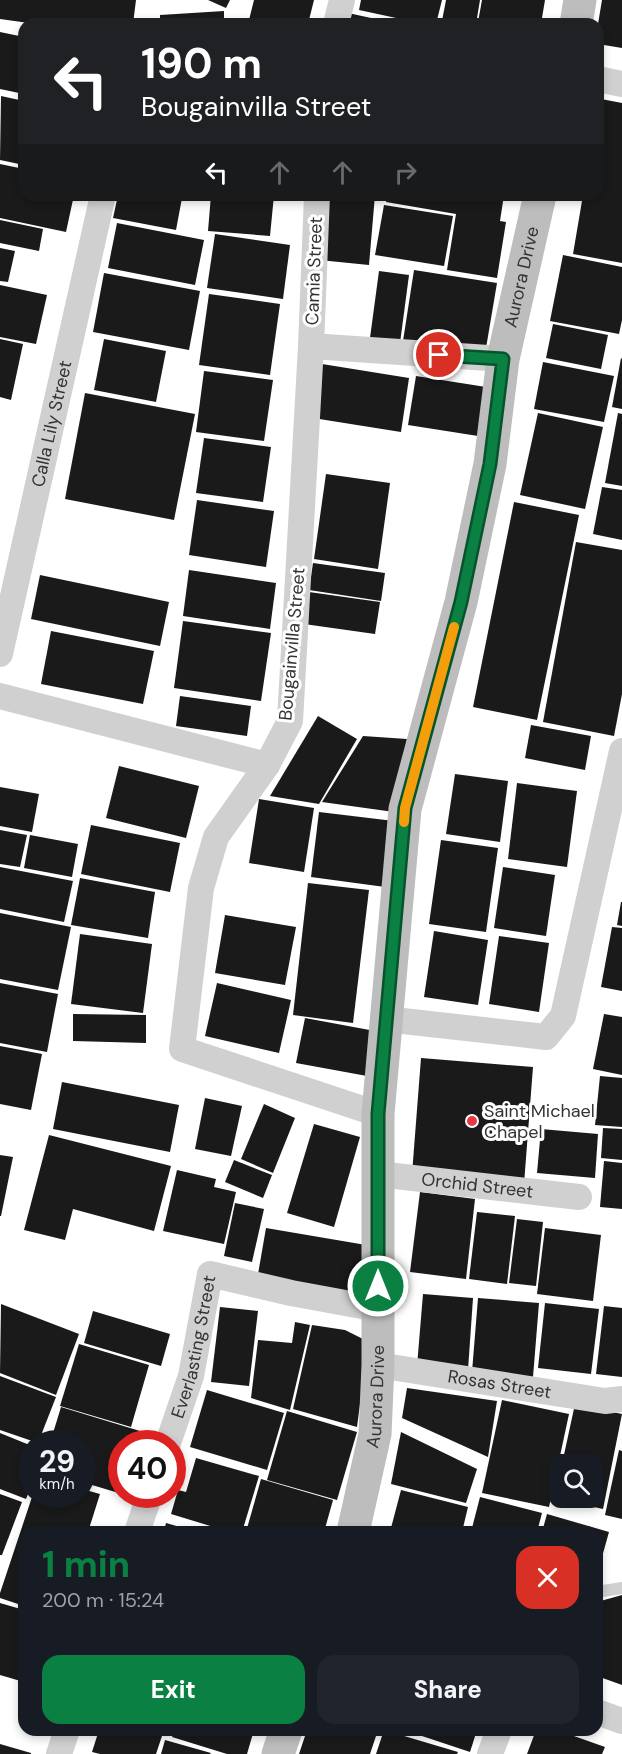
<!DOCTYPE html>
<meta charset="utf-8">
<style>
:root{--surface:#171b24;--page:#20242c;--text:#f1f3f6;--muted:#9ea1a6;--accent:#0b8043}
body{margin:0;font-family:"DM Sans",sans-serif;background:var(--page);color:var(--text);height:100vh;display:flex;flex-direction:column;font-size:22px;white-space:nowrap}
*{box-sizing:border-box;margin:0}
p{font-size:20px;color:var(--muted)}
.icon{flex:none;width:33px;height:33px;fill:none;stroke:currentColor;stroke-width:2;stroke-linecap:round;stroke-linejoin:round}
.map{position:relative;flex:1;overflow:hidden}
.side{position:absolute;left:18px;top:1526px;width:585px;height:210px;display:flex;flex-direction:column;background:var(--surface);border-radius:18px;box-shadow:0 3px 9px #0003}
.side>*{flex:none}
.banner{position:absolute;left:18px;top:18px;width:586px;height:183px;border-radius:18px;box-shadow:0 3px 9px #0003;background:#202124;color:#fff;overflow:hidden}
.controls{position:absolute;left:549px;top:1454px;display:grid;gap:12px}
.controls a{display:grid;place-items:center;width:54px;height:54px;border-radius:12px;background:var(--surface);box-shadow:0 3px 9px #0003;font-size:30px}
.speed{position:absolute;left:18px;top:1430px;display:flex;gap:12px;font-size:30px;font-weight:700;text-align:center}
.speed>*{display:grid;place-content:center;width:78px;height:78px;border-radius:50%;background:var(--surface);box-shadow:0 3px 9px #0003;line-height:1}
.speed small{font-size:15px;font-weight:400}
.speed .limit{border:9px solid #d22;background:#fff;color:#111}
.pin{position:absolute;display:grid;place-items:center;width:51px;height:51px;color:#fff;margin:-26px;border:3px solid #fff;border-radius:50%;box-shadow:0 2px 6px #0007}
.me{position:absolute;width:66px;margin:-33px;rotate:0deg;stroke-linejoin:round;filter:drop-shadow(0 0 4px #0008)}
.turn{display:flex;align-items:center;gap:21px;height:126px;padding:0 24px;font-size:27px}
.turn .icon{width:78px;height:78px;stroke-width:2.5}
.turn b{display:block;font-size:42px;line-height:51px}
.lanes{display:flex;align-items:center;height:57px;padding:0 24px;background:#0003;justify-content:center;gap:30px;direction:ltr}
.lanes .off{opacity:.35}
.round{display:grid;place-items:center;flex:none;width:63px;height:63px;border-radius:18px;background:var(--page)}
.headline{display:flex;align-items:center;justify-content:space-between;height:102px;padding:0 24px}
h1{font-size:36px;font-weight:800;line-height:45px;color:var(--accent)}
.action{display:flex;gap:12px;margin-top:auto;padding:12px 24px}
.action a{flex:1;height:69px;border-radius:18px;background:var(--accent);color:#fff;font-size:24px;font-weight:800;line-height:69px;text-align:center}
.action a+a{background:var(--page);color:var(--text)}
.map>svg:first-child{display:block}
</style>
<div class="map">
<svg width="622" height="1754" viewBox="0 0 622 1754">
<rect width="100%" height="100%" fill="#fff"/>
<!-- building -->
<g fill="#1a1a1a">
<polygon points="0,0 136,0 133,24 36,24 0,19"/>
<polygon points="208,0 230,0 226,8"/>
<polygon points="254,0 314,0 308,24 248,24"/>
<polygon points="361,0 442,0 436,24 424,24 359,10"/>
<polygon points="446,0 480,0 476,24 442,21"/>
<polygon points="482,0 545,0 541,24 478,22"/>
<polygon points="602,0 622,0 622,48 598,44 598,24"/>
<polygon points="224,11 224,24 160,24 160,15"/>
<polygon points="348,13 394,23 394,24 346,24"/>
<polygon points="0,32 24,37 24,94 0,89"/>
<polygon points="1,96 24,101 24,165 0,160"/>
<polygon points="601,99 622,103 622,263 573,254 583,195 598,195 598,112"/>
<polygon points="0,164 24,169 24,195 74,195 66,232 0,218"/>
<polygon points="118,195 168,195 182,198 176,230 113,218"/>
<polygon points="211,195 274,195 270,236 208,231"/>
<polygon points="325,195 375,195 369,265 319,260"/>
<polygon points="387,195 504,195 500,221 506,222 497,278 447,270 456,214 386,202"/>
<polygon points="384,205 453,216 444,266 375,255"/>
<polygon points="0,220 43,229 39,251 0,243"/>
<polygon points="117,223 204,240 195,285 108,268"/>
<polygon points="215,234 290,245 283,299 207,288"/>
<polygon points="0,248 15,251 8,282 0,281"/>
<polygon points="563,255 622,267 622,320 619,334 550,321"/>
<polygon points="414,270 497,283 485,354 403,341"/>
<polygon points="379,271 409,275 400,343 370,338"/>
<polygon points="104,273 200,291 189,350 93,332"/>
<polygon points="0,285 47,295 36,344 0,337"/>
<polygon points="209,294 280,304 270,375 199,365"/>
<polygon points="553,324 608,335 601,369 546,358"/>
<polygon points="0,339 23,344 11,400 0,397"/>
<polygon points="104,339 166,351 156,402 94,390"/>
<polygon points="621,358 622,359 622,409 612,407"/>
<polygon points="543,362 614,376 604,422 534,409"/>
<polygon points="322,364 409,378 401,432 313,418"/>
<polygon points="204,371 273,380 264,441 196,432"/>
<polygon points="416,376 486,387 478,436 408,425"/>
<polygon points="85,393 195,414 174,520 65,499"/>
<polygon points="538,413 603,427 585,509 520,495"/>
<polygon points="618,413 622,414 622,486 605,483"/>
<polygon points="204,438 271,447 263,502 196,493"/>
<polygon points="326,474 390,483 378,569 314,559"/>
<polygon points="602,487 622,490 622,540 593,534"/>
<polygon points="197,500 274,511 266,567 189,555"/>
<polygon points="514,502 579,515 537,720 473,707"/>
<polygon points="576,542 622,550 622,694 614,736 543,722"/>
<polygon points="313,563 385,573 381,601 309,590"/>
<polygon points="189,570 276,583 270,629 183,616"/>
<polygon points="40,575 169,602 160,646 31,619"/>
<polygon points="309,592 380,602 375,634 304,624"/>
<polygon points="183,621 271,633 261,701 174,688"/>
<polygon points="51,631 154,651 143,704 41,684"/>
<polygon points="180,696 251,706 247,736 176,726"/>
<polygon points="318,716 357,739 319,804 270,796"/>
<polygon points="531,725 591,736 585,770 525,758"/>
<polygon points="363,736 407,739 394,812 322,802"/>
<polygon points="119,766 199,786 186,838 106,818"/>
<polygon points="455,774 508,781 500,842 446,834"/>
<polygon points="517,783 577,791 567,867 508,859"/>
<polygon points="0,787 39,794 32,832 0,826"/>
<polygon points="259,799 314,808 304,872 249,863"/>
<polygon points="319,812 394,821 385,887 311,877"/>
<polygon points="91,825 180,843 170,892 81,874"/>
<polygon points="0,830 27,835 20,867 0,864"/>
<polygon points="30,835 78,844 72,877 24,868"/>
<polygon points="441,840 498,848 486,932 429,924"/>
<polygon points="0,867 73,881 64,922 0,909"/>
<polygon points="503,867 555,875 546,936 494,928"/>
<polygon points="80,878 155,892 148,938 71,925"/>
<polygon points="308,883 369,890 353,1023 293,1015"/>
<polygon points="621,902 622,902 622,926 617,925"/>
<polygon points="0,913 71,927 58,990 0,979"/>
<polygon points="225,915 296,927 285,985 215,973"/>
<polygon points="612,927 622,928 622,991 601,987"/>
<polygon points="434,931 488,940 478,1005 424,997"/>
<polygon points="80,934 152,944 143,1013 71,1004"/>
<polygon points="499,936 549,943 539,1012 489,1004"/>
<polygon points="0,983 58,994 47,1052 0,1043"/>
<polygon points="217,983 291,1000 279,1053 205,1036"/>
<polygon points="73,1014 146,1015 146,1043 73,1041"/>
<polygon points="604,1014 622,1017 622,1075 593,1069"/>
<polygon points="305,1018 375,1031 367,1076 296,1063"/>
<polygon points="0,1046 42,1054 31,1110 0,1104"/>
<polygon points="421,1058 533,1067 524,1184 412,1174"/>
<polygon points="600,1076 622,1078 622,1127 595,1125"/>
<polygon points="62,1082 179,1105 170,1152 53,1129"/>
<polygon points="205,1098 242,1106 231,1156 195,1149"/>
<polygon points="264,1104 295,1118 273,1173 241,1159"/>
<polygon points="314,1124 360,1137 334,1227 287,1213"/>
<polygon points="603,1128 622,1129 622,1160 601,1158"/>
<polygon points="541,1129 598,1134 595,1178 537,1173"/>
<polygon points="49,1135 171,1166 154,1231 73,1209 65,1240 24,1230"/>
<polygon points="0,1155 13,1157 1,1216 0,1216"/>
<polygon points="234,1160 272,1175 263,1198 225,1182"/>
<polygon points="604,1161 622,1163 622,1209 600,1207"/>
<polygon points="177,1170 216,1179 214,1187 236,1192 224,1244 163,1231"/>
<polygon points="420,1192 475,1199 466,1279 410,1272"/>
<polygon points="235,1203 264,1209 252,1262 224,1256"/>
<polygon points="477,1212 515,1216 507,1284 469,1279"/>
<polygon points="517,1219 543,1222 536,1286 509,1283"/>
<polygon points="266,1228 366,1245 357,1298 257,1280"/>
<polygon points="545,1228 601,1235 593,1301 537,1294"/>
<polygon points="423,1294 473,1298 468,1370 417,1366"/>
<polygon points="478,1298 539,1303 533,1377 472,1372"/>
<polygon points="545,1303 599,1309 591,1374 538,1368"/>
<polygon points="1,1304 79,1334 56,1395 0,1373"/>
<polygon points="604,1306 622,1308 622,1377 596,1374"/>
<polygon points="220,1307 258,1311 249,1386 211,1382"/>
<polygon points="93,1311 170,1334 161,1366 84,1343"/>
<polygon points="295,1322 310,1325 290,1410 251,1398 258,1340 292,1343"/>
<polygon points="312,1325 345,1330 365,1340 363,1381 357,1427 293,1409"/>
<polygon points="79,1344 149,1365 131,1427 60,1406"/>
<polygon points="0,1376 56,1397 38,1443 0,1430"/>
<polygon points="407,1388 497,1401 488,1457 402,1418"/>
<polygon points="207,1390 284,1413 267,1470 190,1447"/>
<polygon points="502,1400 569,1414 549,1507 482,1493"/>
<polygon points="575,1404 622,1414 603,1509 554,1498 558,1481 560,1497 592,1497 592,1464 562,1464"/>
<polygon points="61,1407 140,1431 137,1443 122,1443 122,1494 82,1482 82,1443 50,1443"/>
<polygon points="287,1411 357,1432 337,1500 267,1480"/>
<polygon points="401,1432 477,1469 466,1503 391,1484"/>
<polygon points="0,1433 32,1446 32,1484 26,1499 0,1489"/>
<polygon points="619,1450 622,1451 622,1519 605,1515"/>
<polygon points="196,1458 259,1476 242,1532 230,1532 171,1514 178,1490 186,1492"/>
<polygon points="261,1479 333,1500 324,1532 246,1532"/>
<polygon points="82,1489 100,1494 88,1532 24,1532 24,1606 0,1598 0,1593 33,1494 82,1494"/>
<polygon points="401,1490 468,1507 462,1532 403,1532 391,1528"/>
<polygon points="0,1494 22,1502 2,1555 0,1555"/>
<polygon points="480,1497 542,1513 537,1532 471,1532"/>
<polygon points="547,1514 609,1532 598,1571 597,1532 542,1532"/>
<polygon points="166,1523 194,1531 194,1532 164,1532"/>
<polygon points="622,1595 622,1685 597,1676 597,1602"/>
<polygon points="0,1603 24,1610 24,1682 0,1675"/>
<polygon points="99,1730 164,1730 156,1754 100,1754 92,1752"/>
<polygon points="175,1730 254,1730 247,1754 227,1754 172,1737"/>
<polygon points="307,1730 378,1730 370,1754 299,1754"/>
<polygon points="384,1730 458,1752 457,1754 376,1754"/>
<polygon points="404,1730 477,1730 470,1752"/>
<polygon points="536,1730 557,1730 605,1747 602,1754 527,1754"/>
<polygon points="165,1740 211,1753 210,1754 161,1754"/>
<polygon points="0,1744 31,1753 31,1754 0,1754"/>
</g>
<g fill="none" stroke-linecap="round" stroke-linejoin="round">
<!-- lane -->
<polyline stroke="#d0d0d0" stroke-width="12" points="597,1592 622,1588"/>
<!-- street -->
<g stroke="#d0d0d0" stroke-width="26">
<polyline points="336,24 342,0"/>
<polyline points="598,79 622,84"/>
<polyline points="317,195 311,346 290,721 267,765 216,837 201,888 182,1049 378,1114"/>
<polyline points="311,346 503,359"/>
<path id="s1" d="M 0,654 L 103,195"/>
<polyline points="0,696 267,765"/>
<polyline points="385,1019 546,1037 563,1016 622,751"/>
<path id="s2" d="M 378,1174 L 579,1197"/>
<path id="s3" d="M 378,1365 L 605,1401 L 622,1399"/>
<path id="s4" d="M 168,1443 L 191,1376 L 210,1274 L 291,1293 L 378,1309"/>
<polyline points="137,1532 150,1494"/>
<polyline points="597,1712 622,1721"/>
<polyline points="59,1754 67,1730"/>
<polyline points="490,1754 499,1730"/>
</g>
<!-- secondary -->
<g stroke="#bdbdbd" stroke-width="33">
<polyline points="576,24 580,0"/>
<path id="s5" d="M 353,1532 L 375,1434 L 378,1365 L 378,1114 L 405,809 L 461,602 L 490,464 L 503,359 L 540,195"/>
<polyline points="278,1754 286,1730"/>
</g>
</g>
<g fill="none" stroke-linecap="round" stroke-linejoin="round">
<!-- route casing -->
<g stroke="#07532c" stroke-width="15">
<polyline id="route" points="378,1286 378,1114 405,808 461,602 490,464 503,359 439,355"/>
</g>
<!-- route -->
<use href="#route" stroke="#0b8043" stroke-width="10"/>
<!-- slow -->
<polyline stroke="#f59e0b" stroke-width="10" points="404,822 405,808 454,627"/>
</g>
<!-- markers -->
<circle fill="#e63946" stroke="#fff" stroke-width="2" cx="472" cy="1121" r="6"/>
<g text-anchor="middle" stroke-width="6" stroke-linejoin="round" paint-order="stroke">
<!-- street labels -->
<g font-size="18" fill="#333" stroke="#fff">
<text transform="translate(314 271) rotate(-88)" y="6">Camia Street</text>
<text dy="6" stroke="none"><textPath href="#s5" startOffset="1272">Aurora Drive</textPath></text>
<text dy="6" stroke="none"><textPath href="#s1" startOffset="236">Calla Lily Street</textPath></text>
<text transform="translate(292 644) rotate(-85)" y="6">Bougainvilla Street</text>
<text dy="6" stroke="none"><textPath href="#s2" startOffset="100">Orchid Street</textPath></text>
<text dy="6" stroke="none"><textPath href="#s4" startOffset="100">Everlasting Street</textPath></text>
<text dy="6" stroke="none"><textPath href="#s3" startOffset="123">Rosas Street</textPath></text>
<text dy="6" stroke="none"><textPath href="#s5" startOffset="138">Aurora Drive</textPath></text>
</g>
<!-- poi labels -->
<g font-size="18" fill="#333" stroke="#fff" text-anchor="start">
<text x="484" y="1117">Saint Michael<tspan x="484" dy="21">Chapel</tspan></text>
</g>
</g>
</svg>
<div class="controls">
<a><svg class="icon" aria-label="search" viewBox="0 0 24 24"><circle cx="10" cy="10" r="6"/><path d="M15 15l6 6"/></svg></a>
</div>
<div class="speed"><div>29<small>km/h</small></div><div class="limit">40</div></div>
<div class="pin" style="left:439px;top:355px;background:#d93025"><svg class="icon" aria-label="arrive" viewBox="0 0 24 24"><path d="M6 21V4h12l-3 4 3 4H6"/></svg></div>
<svg class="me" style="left:378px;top:1286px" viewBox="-20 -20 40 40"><circle r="17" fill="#0b8043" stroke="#fff" stroke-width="3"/><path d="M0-11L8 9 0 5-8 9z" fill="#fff"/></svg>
<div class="banner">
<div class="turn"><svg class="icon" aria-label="left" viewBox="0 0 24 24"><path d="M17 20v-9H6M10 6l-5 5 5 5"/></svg><div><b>190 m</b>Bougainvilla Street</div></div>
<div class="lanes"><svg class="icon" aria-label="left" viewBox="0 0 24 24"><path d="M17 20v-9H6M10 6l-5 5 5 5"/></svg><svg class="icon off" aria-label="ahead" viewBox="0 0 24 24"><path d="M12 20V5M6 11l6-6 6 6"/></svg><svg class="icon off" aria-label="ahead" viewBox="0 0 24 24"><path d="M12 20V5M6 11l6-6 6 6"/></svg><svg class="icon off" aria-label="right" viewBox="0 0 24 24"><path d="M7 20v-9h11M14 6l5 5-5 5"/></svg></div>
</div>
<section class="side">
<div class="headline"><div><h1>1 min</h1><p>200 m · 15:24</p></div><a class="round" style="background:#d93025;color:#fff"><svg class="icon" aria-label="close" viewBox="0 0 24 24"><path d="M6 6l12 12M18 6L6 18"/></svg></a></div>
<div class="action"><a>Exit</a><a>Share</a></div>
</section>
</div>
